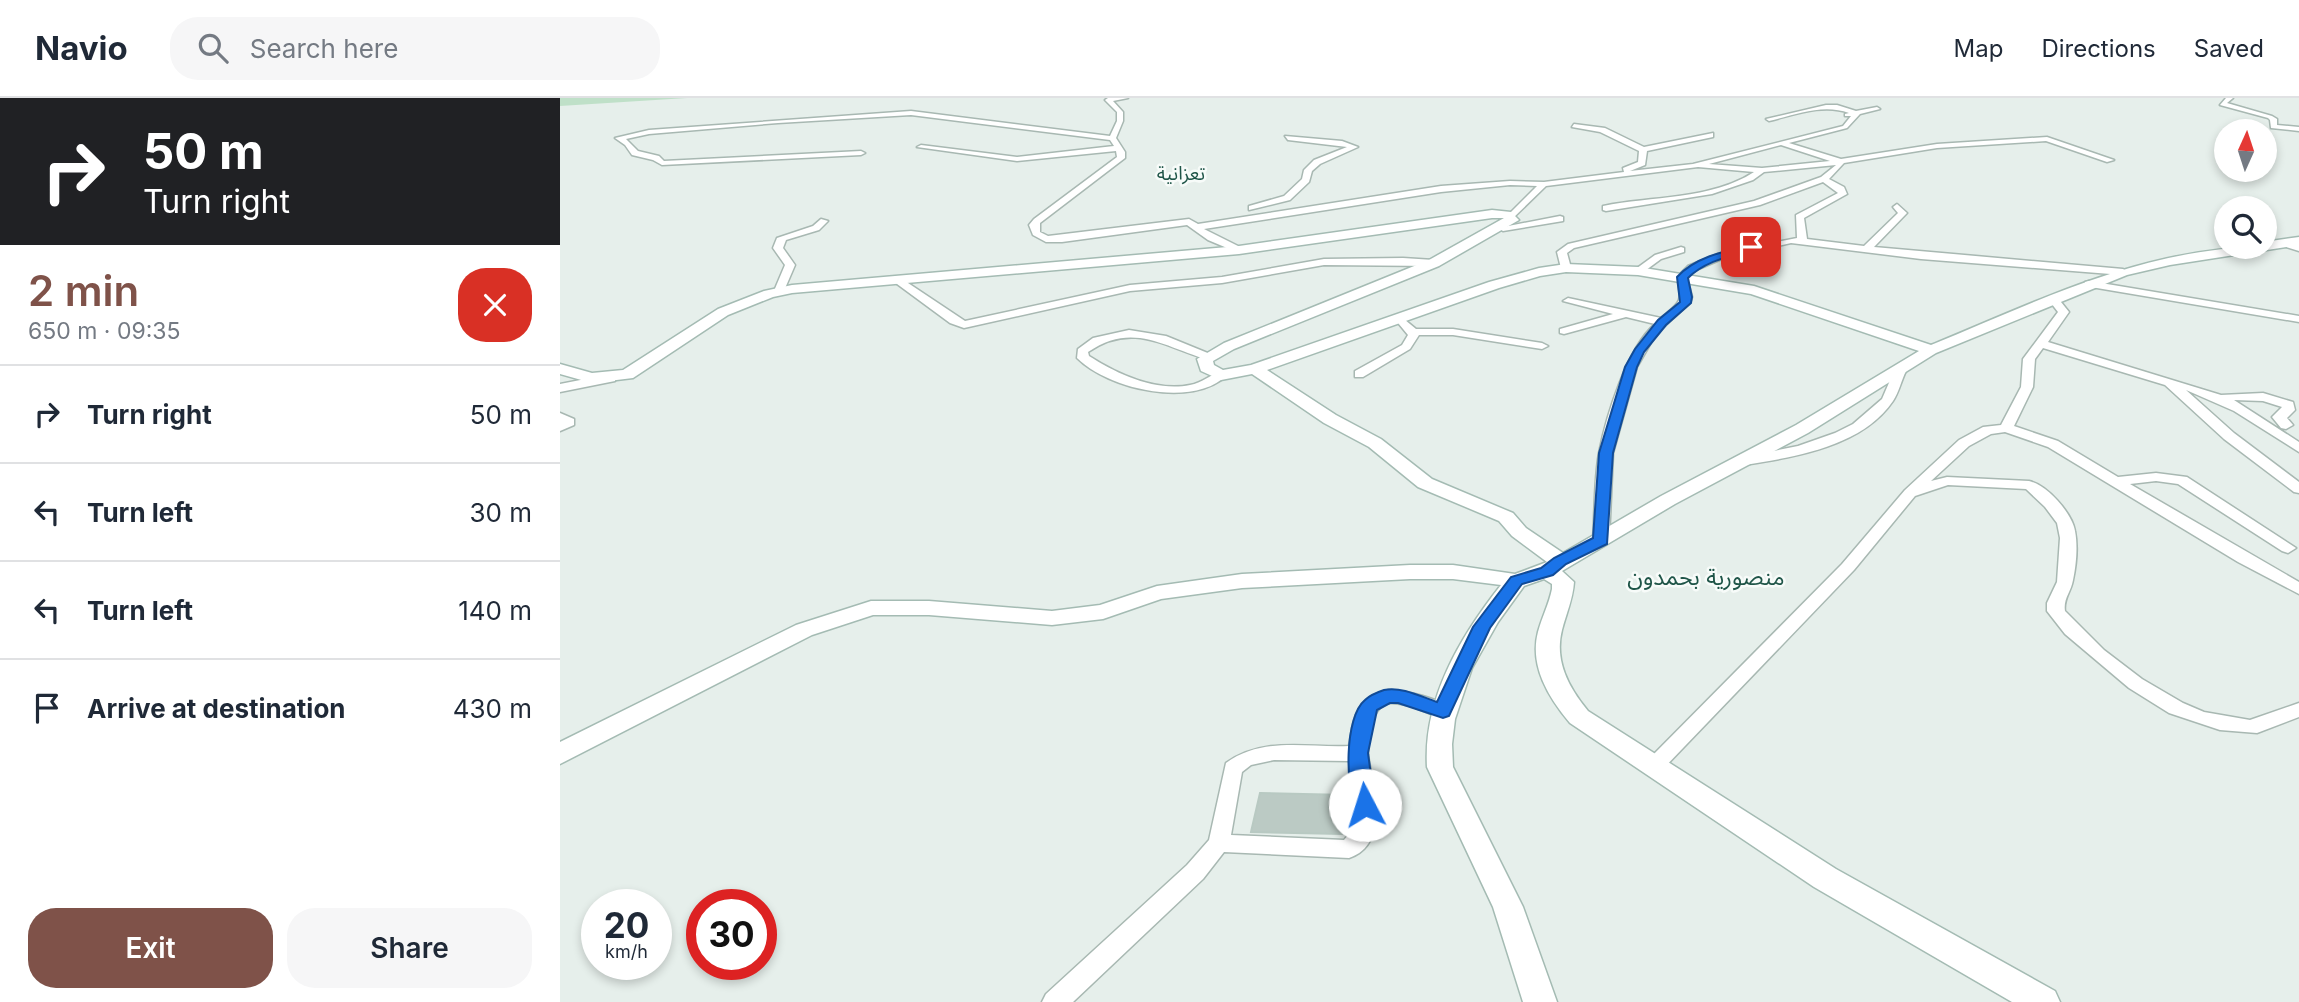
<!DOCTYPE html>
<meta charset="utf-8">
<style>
:root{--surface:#fff;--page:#f6f6f7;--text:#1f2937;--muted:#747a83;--line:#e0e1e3;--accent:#7f5249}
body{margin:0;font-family:Inter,"Noto Sans Arabic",sans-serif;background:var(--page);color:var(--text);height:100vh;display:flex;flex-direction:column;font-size:26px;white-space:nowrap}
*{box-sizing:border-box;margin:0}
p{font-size:23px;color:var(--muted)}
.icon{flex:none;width:38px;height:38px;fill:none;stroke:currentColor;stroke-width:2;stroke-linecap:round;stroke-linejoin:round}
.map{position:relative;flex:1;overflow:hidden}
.drawer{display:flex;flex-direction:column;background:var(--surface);width:560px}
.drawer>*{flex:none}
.hud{background:#202124;color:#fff;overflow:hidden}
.needle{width:46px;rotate:3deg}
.buttons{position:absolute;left:1654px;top:21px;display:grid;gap:14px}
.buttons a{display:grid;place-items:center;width:63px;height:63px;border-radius:50%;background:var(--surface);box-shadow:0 4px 10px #0003;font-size:35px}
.speed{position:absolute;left:21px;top:791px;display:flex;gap:14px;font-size:35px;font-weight:700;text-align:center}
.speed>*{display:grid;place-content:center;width:91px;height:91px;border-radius:50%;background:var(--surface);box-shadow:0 4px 10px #0003;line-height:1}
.speed small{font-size:18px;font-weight:400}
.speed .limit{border:10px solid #d22;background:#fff;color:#111}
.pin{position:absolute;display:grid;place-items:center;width:60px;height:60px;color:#fff;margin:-30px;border-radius:14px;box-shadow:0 4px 10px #0006}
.me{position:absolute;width:77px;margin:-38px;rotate:355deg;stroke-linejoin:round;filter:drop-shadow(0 0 5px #0008)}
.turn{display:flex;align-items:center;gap:24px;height:147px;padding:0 28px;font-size:32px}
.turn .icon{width:91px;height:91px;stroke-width:2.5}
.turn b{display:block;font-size:49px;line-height:60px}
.round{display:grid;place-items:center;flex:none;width:74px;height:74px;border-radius:28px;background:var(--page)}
.overview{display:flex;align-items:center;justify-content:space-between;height:119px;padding:0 28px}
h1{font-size:42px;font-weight:600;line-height:52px;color:var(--accent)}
.button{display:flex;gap:14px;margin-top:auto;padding:14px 28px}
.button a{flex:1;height:80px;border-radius:28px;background:var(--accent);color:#fff;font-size:28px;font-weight:600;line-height:80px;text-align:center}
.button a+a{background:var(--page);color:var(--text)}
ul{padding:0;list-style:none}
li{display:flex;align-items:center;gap:21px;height:98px;padding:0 28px;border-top:2px solid var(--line)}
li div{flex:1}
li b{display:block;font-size:26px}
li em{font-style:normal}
header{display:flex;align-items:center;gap:42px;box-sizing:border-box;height:98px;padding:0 35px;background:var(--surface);border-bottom:2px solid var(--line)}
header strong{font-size:33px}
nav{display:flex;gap:38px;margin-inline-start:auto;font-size:24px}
.search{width:490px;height:63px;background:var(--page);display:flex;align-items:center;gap:18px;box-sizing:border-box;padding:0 24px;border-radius:28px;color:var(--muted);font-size:26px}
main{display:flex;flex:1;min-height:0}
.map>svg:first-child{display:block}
</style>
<header>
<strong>Navio</strong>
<div class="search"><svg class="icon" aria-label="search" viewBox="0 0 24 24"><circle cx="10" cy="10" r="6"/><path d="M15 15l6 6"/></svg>Search here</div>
<nav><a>Map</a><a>Directions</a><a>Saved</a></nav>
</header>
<main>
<section class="drawer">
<div class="hud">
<div class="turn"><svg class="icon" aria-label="right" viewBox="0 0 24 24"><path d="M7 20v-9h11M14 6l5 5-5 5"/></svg><div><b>50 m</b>Turn right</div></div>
</div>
<div class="overview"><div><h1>2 min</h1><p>650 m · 09:35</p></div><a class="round" style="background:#d93025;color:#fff"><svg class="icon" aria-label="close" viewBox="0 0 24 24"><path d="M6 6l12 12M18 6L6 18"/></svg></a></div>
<ul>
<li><svg class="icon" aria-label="right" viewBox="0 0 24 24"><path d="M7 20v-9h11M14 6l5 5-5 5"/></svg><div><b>Turn right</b></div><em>50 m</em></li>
<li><svg class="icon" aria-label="left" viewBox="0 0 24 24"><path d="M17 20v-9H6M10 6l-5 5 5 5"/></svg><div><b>Turn left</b></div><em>30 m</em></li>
<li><svg class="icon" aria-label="left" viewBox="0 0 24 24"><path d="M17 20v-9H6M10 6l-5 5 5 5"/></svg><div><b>Turn left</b></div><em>140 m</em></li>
<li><svg class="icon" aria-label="arrive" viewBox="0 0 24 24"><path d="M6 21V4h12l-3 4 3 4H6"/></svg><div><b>Arrive at destination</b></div><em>430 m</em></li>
</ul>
<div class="button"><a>Exit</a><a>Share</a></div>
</section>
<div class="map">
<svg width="1739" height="904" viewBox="0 0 1739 904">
<rect width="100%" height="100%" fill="#e6efeb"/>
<!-- green -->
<polygon fill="#bfe0c8" points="0,0 127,0 0,8"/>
<!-- building -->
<polygon fill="#bbcac4" stroke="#b8c9c2" stroke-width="2" points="700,695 787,697 782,736 691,734"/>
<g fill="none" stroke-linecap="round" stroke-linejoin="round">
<!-- street casing -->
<g stroke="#a8b8b2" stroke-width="3">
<g id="street">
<path d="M 548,0 L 568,0 L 553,3 L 563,14 L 563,23 L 556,40 L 565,54 L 565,60 L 480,125 L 480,134 L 488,138 L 629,121 L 638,126 L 881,88 L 950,83 L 984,84 L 1064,74 L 1063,70 L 1078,64 L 1079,53 L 1040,34 L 1012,29 L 1014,26 L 1045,30 L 1084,49 L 1153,35 L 1153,39 L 1087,53 L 1085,67 L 1070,73 L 1133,66 L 1283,28 L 1291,18 L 1285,18 L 1285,16 L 1289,15 C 1263,5 1234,17 1209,23 L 1206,21 L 1266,7 L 1277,7 L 1296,13 L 1317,9 L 1320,11 L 1300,16 L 1287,30 L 1229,45 L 1281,61 L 1377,46 L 1487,39 L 1554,62 L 1547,64 L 1486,43 L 1377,50 L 1284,65 L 1269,81 L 1284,89 L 1287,96 L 1244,120 L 1247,141 L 1304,148 L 1338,115 L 1333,109 L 1337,106 L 1347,115 L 1314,149 L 1563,171 L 1568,174 L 1563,177 L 1361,161 L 1231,145 L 1164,160 L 1136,172 L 1127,180 L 1132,199 L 1130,205 L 1096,236 L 1077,269 L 1053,355 L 1049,442 L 1041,447 L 1033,442 C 1035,414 1034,383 1039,355 C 1046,319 1067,250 1095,226 L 1066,219 L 1004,236 L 1000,235 L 1000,231 L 1053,216 L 1003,203 L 1008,200 L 1101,220 C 1120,204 1123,205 1117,179 L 1128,168 L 1158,156 L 1237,140 L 1236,117 L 1278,95 L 1263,84 L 1200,107 L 1014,150 L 1007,155 L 1011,170 L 1006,173 L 1001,170 L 997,154 L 1008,146 L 1194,103 L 1261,79 L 1276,67 L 1204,74 L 1193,82 L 1152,96 L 1046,113 L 1043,112 L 1043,108 C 1091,98 1151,102 1194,74 L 1138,69 L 986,88 L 951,122 L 948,121 L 948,117 L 977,88 L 950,87 L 881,94 L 644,131 L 682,150 L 684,152 L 679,155 L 648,142 L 627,127 L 502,144 L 486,144 L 473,137 L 469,127 L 474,121 L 557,59 L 556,53 L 457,63 L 357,49 L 361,47 L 457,59 L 554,48 L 550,42 L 351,17 L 218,25 L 89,36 L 66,41 L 78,53 L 99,58 L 104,63 L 301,53 L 305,55 L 301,57 L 102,67 L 93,62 L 72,57 L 65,47 L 55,40 L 89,32 L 351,13 L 550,38 L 557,23 L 557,14 L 545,2 ZM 1221,47 L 1270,63 L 1202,70 L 1149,66 Z"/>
<polygon points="1666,0 1673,0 1667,5 1712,18 1717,21 1717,27 1739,29 1739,33 1711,30 1710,22 1708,20 1660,7"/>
<polygon points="725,38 782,43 798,49 760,66 752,73 749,84 730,102 689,112 689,108 724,98 742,81 744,72 754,62 787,49 728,42"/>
<polygon points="1000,118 1003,119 1003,123 943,133 938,130"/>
<polygon points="261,121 268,123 259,132 226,142 223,150 235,167 223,195 215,195 214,193 225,167 213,150 217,140 253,128"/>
<polygon points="1720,143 1739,147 1739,153 1720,147"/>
<polygon points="1121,149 1124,150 1124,154 1101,161 1082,175 1073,173 1095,157"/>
<polygon points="843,160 874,162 879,165 874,168 764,167 662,185 570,193 404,230 390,225 333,183 342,181 405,223 570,187 662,179 764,161"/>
<polygon points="1529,183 1739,218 1739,224 1525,188 1525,184"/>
<path d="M 1489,199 L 1497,199 L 1509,214 L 1488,244 L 1661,297 L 1703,295 L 1733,304 L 1735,312 L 1727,320 L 1733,327 L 1726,331 L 1721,330 L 1712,319 L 1722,309 L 1703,303 L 1674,302 L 1739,344 L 1739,354 L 1674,313 L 1626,292 L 1674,335 L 1739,384 L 1739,395 L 1734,394 L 1664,341 L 1605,287 L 1483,250 L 1475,261 L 1473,289 L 1454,328 L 1498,343 L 1558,379 L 1596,375 L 1627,379 L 1736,450 L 1728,455 L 1722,453 L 1618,386 L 1596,383 L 1570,386 L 1739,484 L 1739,496 L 1678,464 L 1488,349 L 1445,334 L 1431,336 L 1409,348 L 1371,383 L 1387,379 L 1469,383 C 1487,387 1512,415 1515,433 C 1518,448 1516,468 1513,482 C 1511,494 1503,501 1505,513 L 1544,552 L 1582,581 L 1623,605 L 1644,614 L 1690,622 L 1739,605 L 1739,619 L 1697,635 L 1660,632 L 1609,615 L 1569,590 L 1505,536 L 1487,513 L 1487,505 L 1497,484 L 1500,440 L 1497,425 L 1485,409 L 1466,391 L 1388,387 L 1355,398 L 1294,472 L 1100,674 L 1093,677 L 1086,674 L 1083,669 L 1086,664 L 1282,466 L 1345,392 L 1399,342 L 1423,329 L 1441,327 L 1461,289 L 1463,261 L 1498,214 L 1488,201 Z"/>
<polygon points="839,217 856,231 893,231 982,245 988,248 982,251 893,237 859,237 850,251 803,279 795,279 795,273 842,247 848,237 834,220"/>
<path d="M 569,232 L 606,238 L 655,258 L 649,262 C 604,249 573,223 528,254 L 529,258 C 557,276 596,294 630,287 C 642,285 650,277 661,273 L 667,277 C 633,311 548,291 517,260 L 518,251 L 533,240 Z"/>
<path d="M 1340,269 L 1346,273 C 1341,283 1339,294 1333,303 C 1302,349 1234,359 1184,367 L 1177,363 L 1179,360 L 1238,348 L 1275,335 L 1293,326 L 1322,301 L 1334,273 Z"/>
<polygon points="51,276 55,277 55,283 0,294 0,286"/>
<polygon points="0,315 14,321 14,327 0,333"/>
<path d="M 829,592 C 844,593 883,600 892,613 L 889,618 L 882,620 C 866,615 847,604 830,605 C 811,607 807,642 808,657 C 812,687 831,746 789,760 L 664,754 L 643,781 L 513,904 L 482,904 L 486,896 L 627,767 L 649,742 L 666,665 C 703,638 747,650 789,648 C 794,618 796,599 829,592 ZM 714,662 L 790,663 C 795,687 803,723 784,742 L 671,737 L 682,674 L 691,667 Z"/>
</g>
</g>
<!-- secondary casing -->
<g stroke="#a4bbb3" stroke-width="3">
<path id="secondary" d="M 932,112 L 951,114 L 959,122 L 879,168 L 674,251 L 653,263 L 654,267 L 663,272 L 691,267 L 929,184 L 979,170 L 1006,166 L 1078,169 L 1194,188 L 1371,247 C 1478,203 1586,149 1704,149 L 1704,144 L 1739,139 L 1739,147 L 1610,167 L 1567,177 L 1376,255 L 1248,335 L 1115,406 L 1002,473 L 1014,484 C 1013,501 1006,516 1002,532 C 994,563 1009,590 1028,613 L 1276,771 L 1495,893 L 1500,904 L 1452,904 L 1254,789 L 1010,625 C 989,600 969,568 978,534 C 982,519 989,506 992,491 L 992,486 L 984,481 L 964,488 L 938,524 L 912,570 L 895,621 L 892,646 L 893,669 L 963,809 L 997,904 L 963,904 L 933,809 L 867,669 C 863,601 900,539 941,487 L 893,481 L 850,481 L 682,490 L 601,501 L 543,521 L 492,527 L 369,517 L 313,517 L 252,537 L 0,666 L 0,644 L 236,527 L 311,503 L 369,503 L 492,513 L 540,507 L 597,488 L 682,476 L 850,467 L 893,467 L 955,476 L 987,464 L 952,438 L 939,423 L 858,389 L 809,349 L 764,325 L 692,276 L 661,282 L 641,273 L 637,261 L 664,245 L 869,162 L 944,120 L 932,120 L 679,156 L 232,195 L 213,199 L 168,217 L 73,280 L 32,285 L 0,276 L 0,266 L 32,275 L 63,272 L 158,211 L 204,193 L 232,187 L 679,148 ZM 1006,174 L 1078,177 L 1191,196 L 1359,253 L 1236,327 L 1101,398 L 1003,455 L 966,430 L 953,415 L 872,381 L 821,341 L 776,317 L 707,272 L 939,190 L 980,178 Z"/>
</g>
<!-- street -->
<use href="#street" fill="#fff" fill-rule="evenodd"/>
<!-- secondary -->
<use href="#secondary" fill="#fff" fill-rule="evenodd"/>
</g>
<!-- route -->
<path fill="#1a73e8" stroke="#114b97" stroke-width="2" d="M 1191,147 L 1194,147 L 1194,151 C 1171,158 1145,163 1128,180 L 1132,199 L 1131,205 L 1106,227 L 1084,254 L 1077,269 L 1053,355 L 1047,446 L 1006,466 L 993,477 L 962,486 L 930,530 L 889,618 L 883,620 L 838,605 L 830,605 L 817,612 L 808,655 L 815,707 L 812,713 L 805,715 L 797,713 C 785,691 784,619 805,602 C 809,598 818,594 824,592 C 841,588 862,599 877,604 L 913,529 L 951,479 L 981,470 L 994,460 L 1033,440 L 1039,355 L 1065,269 L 1075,251 L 1098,222 L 1120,204 L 1117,179 C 1135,159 1165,153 1191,147 Z"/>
<g text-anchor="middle" stroke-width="5" stroke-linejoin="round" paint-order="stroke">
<!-- far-quarter labels -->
<g font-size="19" fill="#1f5548" stroke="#f7fbf9">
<text x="621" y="82">تعزانية</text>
</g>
<!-- quarter labels -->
<g font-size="23" fill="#1f5548" stroke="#f7fbf9">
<text x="1146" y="487">منصورية بحمدون</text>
</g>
</g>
</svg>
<div class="buttons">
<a><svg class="needle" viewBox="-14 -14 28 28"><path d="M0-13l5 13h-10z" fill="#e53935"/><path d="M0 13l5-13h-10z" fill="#747a83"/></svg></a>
<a><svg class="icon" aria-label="search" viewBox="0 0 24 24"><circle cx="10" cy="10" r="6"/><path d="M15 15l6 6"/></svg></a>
</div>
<div class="speed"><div>20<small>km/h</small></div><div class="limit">30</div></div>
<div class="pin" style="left:1191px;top:149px;background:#d93025"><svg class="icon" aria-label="arrive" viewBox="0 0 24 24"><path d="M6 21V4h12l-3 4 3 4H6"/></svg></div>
<svg class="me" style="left:805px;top:707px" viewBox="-20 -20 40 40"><circle r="19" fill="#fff"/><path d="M0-13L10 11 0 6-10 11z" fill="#1a73e8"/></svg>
</div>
</main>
